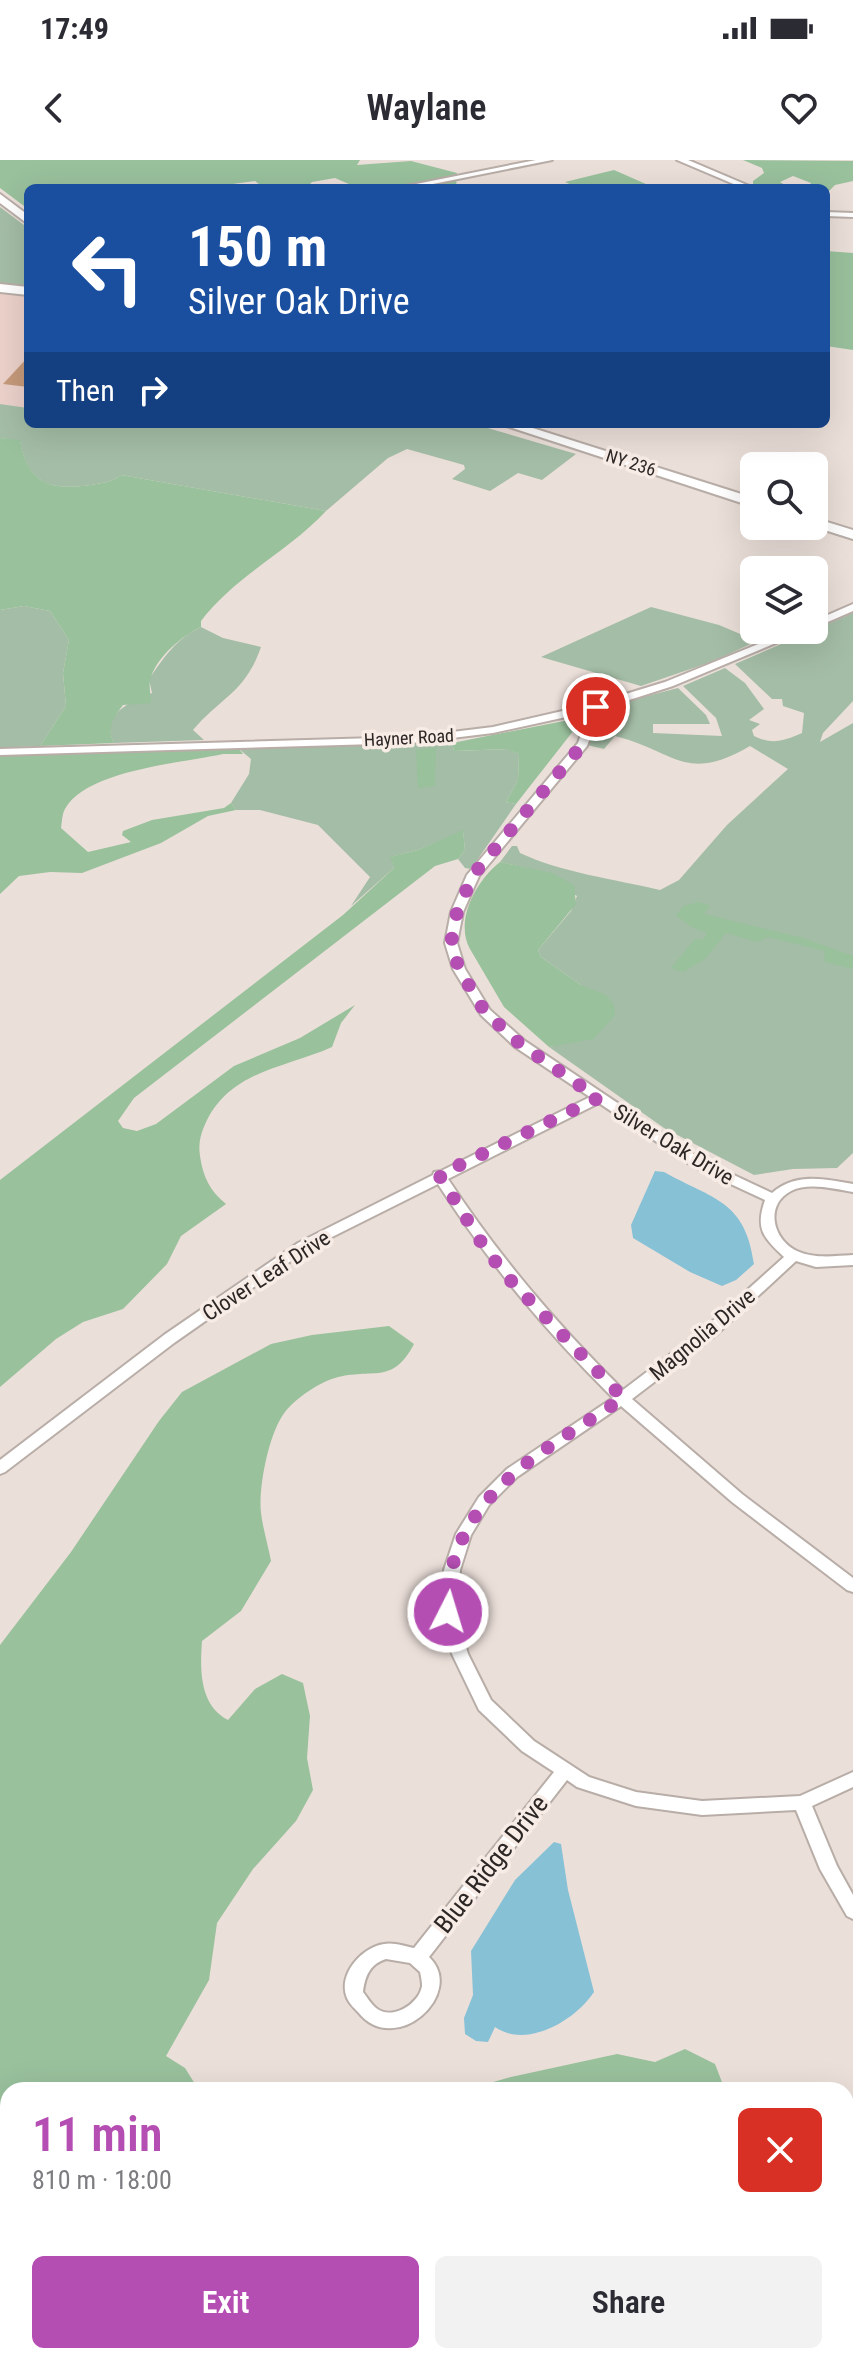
<!DOCTYPE html>
<meta charset="utf-8">
<style>
:root{--surface:#fff;--page:#f2f2f3;--text:#2b2b33;--muted:#7c7c81;--accent:#b54eb3}
body{margin:0;font-family:"Roboto Condensed",sans-serif;background:var(--page);color:var(--text);height:100vh;display:flex;flex-direction:column;font-size:30px;white-space:nowrap}
*{box-sizing:border-box;margin:0}
p{font-size:26px;color:var(--muted)}
.icon{flex:none;width:44px;height:44px;fill:none;stroke:currentColor;stroke-width:2;stroke-linecap:round;stroke-linejoin:round}
.map{position:relative;flex:1;overflow:hidden}
.drawer{position:absolute;left:0px;top:1922px;width:854px;height:282px;display:flex;flex-direction:column;background:var(--surface);border-radius:24px 24px 0 0;box-shadow:0 8px 32px #0002}
.drawer>*{flex:none}
.top-card{position:absolute;left:24px;top:24px;width:806px;height:244px;border-radius:12px;box-shadow:0 8px 32px #0002;background:#1a4fa0;color:#fff;overflow:hidden}
.tools{position:absolute;left:740px;top:292px;display:grid;gap:16px}
.tools a{display:grid;place-items:center;width:88px;height:88px;border-radius:12px;background:var(--surface);box-shadow:0 8px 32px #0002;font-size:40px}
.pin{position:absolute;display:grid;place-items:center;width:68px;height:68px;color:#fff;margin:-34px;border:4px solid #fff;border-radius:50%;box-shadow:0 2px 8px #0007}
.me{position:absolute;width:88px;margin:-44px;rotate:5deg;stroke-linejoin:round;filter:drop-shadow(0 0 6px #0008)}
.turn{display:flex;align-items:center;gap:28px;height:168px;padding:0 32px;font-size:36px}
.turn .icon{width:104px;height:104px;stroke-width:2.5}
.turn b{display:block;font-size:56px;line-height:68px}
.then{display:flex;align-items:center;height:76px;padding:0 32px;background:#0003;gap:16px;font-size:30px}
.round{display:grid;place-items:center;flex:none;width:84px;height:84px;border-radius:12px;background:var(--page)}
.overview{display:flex;align-items:center;justify-content:space-between;height:136px;padding:0 32px}
h1{font-size:48px;font-weight:600;line-height:60px;color:var(--accent)}
.button{display:flex;gap:16px;margin-top:auto;padding:16px 32px}
.button a{flex:1;height:92px;border-radius:12px;background:var(--accent);color:#fff;font-size:32px;font-weight:600;line-height:92px;text-align:center}
.button a+a{background:var(--page);color:var(--text)}
.status{display:flex;justify-content:space-between;align-items:center;height:56px;padding:0 40px;background:var(--surface);direction:ltr}
.status svg{height:22px;fill:currentColor}
header{display:flex;justify-content:space-between;align-items:center;height:104px;padding:0 32px;background:var(--surface);font-size:36px;font-weight:600}
.map>svg:first-child{display:block}
</style>
<div class="status"><b>17:49</b><svg viewBox="0 0 49 12"><path d="M0 12V9h3v3zM5 12V6h3v6zM10 12V3h3v9zM15 12V0h3v12zM26 1h20v11H26zM47 4h2v5h-2z"/></svg></div>
<header><svg class="icon" aria-label="back" viewBox="0 0 24 24"><path d="M15 5l-7 7 7 7"/></svg>Waylane<svg class="icon" aria-label="heart" viewBox="0 0 24 24"><path d="M12 20l-8-8c-3-5 5-10 8-4 3-6 11-1 8 4z"/></svg></header>
<div class="map">
<svg width="853" height="2203" viewBox="0 0 853 2203">
<rect width="100%" height="100%" fill="#ebdfd9"/>
<!-- commercial -->
<polygon fill="#ebd1ca" points="0,131 28,134 28,248 0,244"/>
<!-- green -->
<g fill="#a4bda6">
<polygon points="0,47 28,68 28,128 0,124"/>
<path d="M 0,244 L 28,248 L 28,264 L 474,264 L 576,294 L 542,320 L 518,313 L 490,331 L 452,319 L 465,309 L 464,305 L 407,289 L 388,298 L 326,351 L 121,315 C 113,322 102,323 91,325 C 51,331 27,324 20,281 L 0,278 Z"/>
<polygon points="24,446 50,451 69,480 63,513 66,546 40,586 0,588 0,450"/>
<polygon points="651,447 719,465 757,481 714,501 641,526 541,497"/>
<path d="M 853,453 L 853,541 L 823,573 L 820,582 L 853,563 L 853,993 L 837,1008 L 793,1009 L 754,1015 L 664,968 L 549,887 L 554,886 L 581,825 L 541,797 L 538,790 L 571,751 L 577,736 L 526,708 L 500,702 L 512,686 L 517,686 L 520,693 C 563,713 614,719 660,730 L 679,720 L 727,665 L 788,609 L 750,586 C 685,624 675,591 615,576 L 604,589 L 587,585 C 597,572 596,557 609,546 L 678,528 L 706,555 L 710,564 L 653,564 L 653,573 L 722,576 L 716,558 L 683,526 L 725,508 L 745,523 L 764,549 L 749,560 L 760,564 L 752,570 L 754,576 C 772,585 784,581 802,573 L 804,553 L 783,546 L 782,539 L 772,539 L 735,504 Z"/>
<path d="M 201,467 L 223,478 L 261,487 C 245,533 221,537 193,570 L 204,580 L 114,583 C 99,555 131,541 152,533 L 149,519 C 164,497 177,478 201,467 Z"/>
<polygon points="452,583 454,591 508,589 519,594 518,620 506,642 516,644 471,709 465,708 458,699 465,690 463,671 418,690 391,697 394,708 351,746 370,717 318,665 260,650 236,650 231,643 249,614 251,599 239,589"/>
</g>
<!-- forest -->
<g fill="#99c19c">
<polygon points="0,0 360,0 357,5 411,1 457,13 456,28 358,28 335,18 312,22 306,28 264,28 255,21 225,25 228,28 183,25 179,28 28,28 28,49 0,28"/>
<polygon points="743,0 853,1 853,21 835,25 826,34 826,28 808,28 811,23 793,16 780,22 790,28 760,28 753,25 753,21 764,13 762,8"/>
<polygon points="614,10 655,28 579,28 565,22"/>
<polygon points="826,91 853,93 853,190 826,186"/>
<path d="M 0,278 L 20,280 C 27,324 51,331 91,325 C 102,323 113,322 121,315 L 326,351 C 289,391 235,416 201,461 L 201,467 C 182,476 158,496 151,517 C 148,524 151,535 151,543 L 123,545 C 114,557 106,568 114,583 L 40,586 L 66,546 L 63,513 L 69,480 L 50,451 L 24,446 L 0,450 Z"/>
<polygon points="574,559 581,561 516,644 506,642 518,620 519,594 507,589 454,591 452,583"/>
<polygon points="436,587 435,626 418,628 416,590"/>
<path d="M 239,589 L 243,594 L 223,594 C 182,603 86,610 65,649 C 62,654 62,662 61,668 L 88,692 L 131,682 L 122,675 L 123,671 L 152,660 L 224,648 L 231,643 L 236,650 L 208,656 L 161,683 L 82,713 L 50,712 L 19,716 L 0,734 L 0,596 Z"/>
<path d="M 463,670 L 465,690 L 458,699 L 435,706 L 134,938 L 118,961 L 123,968 L 137,971 L 156,964 L 234,906 L 300,878 L 355,845 L 341,863 L 332,887 C 285,908 233,910 207,960 C 201,973 198,982 200,996 C 203,1017 210,1031 226,1044 L 181,1076 L 167,1104 L 123,1149 L 83,1162 L 56,1179 L 0,1227 L 0,1020 L 343,755 L 394,708 L 390,697 L 418,690 Z"/>
<path d="M 500,702 L 552,713 L 574,725 L 576,744 L 538,790 L 541,797 L 581,825 L 606,835 L 614,845 L 615,855 L 593,879 L 549,887 L 504,847 L 470,789 C 454,760 477,720 500,702 Z"/>
<polygon points="699,742 710,746 704,754 803,778 853,796 853,809 825,802 824,791 768,777 757,782 726,773 705,799 683,812 671,808 695,779 703,780 707,773 691,767 676,755 683,746"/>
<path d="M 389,1166 L 414,1184 C 392,1226 373,1207 335,1218 C 318,1223 296,1238 285,1252 C 269,1272 258,1328 261,1353 C 263,1369 268,1385 271,1401 L 241,1451 L 202,1481 C 200,1509 199,1545 228,1560 L 255,1529 L 282,1514 L 303,1523 L 310,1556 L 307,1598 L 313,1630 L 296,1661 L 253,1709 L 217,1763 L 209,1820 L 166,1896 L 185,1908 L 195,1924 L 204,1930 L 8,1930 L 8,2196 L 669,2196 L 664,2203 L 0,2203 L 0,1485 L 71,1392 L 159,1261 L 182,1232 L 271,1184 L 312,1175 Z"/>
<polygon points="685,1889 715,1904 725,1930 465,1930 511,1917 617,1894 655,1902"/>
</g>
<!-- water -->
<g fill="#87c1d6">
<path d="M 655,1011 L 664,1012 C 714,1040 745,1040 754,1104 L 736,1120 L 722,1126 L 690,1112 L 633,1078 L 631,1065 Z"/>
<path d="M 554,1682 L 561,1684 L 568,1730 L 594,1832 C 575,1861 526,1889 495,1867 L 488,1882 L 476,1881 L 465,1874 L 464,1858 L 473,1835 L 471,1791 L 515,1720 Z"/>
<polygon points="846,1976 853,1981 853,2162 846,2163"/>
</g>
<!-- building -->
<polygon fill="#c5997b" points="28,197 28,227 3,224"/>
<g fill="none" stroke-linecap="round" stroke-linejoin="round">
<!-- street casing -->
<g stroke="#b8ada7" stroke-width="4">
<g id="street">
<polygon points="536,0 552,0 413,28 396,28"/>
<polygon points="677,0 688,0 754,28 743,28"/>
<polygon points="826,52 853,53 853,57 826,56"/>
<polygon points="853,444 853,451 814,468 814,461"/>
<path d="M 793,470 L 807,470 L 673,526 L 601,549 L 587,586 L 479,716 L 463,752 L 457,783 L 465,809 L 490,850 L 525,881 L 704,1001 L 772,1033 C 796,1012 825,1019 853,1024 L 853,1032 C 834,1029 809,1022 791,1031 C 764,1045 773,1080 797,1091 C 815,1099 834,1096 853,1095 L 853,1105 L 816,1107 L 796,1101 L 716,1175 L 632,1239 L 742,1334 L 853,1418 L 853,1432 L 847,1430 L 732,1342 L 621,1246 L 517,1317 L 489,1345 L 471,1375 L 460,1410 L 456,1452 L 468,1494 L 491,1540 L 534,1581 L 589,1617 L 636,1632 L 702,1641 L 800,1636 L 853,1612 L 853,1627 L 812,1646 L 837,1706 L 853,1735 L 853,1759 L 847,1756 L 820,1709 L 796,1650 L 702,1655 L 636,1646 L 577,1627 L 567,1620 L 429,1797 C 467,1833 395,1899 358,1852 C 354,1848 349,1843 347,1838 C 337,1815 362,1787 384,1784 C 393,1782 405,1786 414,1788 L 554,1612 L 522,1591 L 479,1550 L 452,1494 L 440,1452 L 444,1410 L 456,1374 L 479,1337 L 507,1309 L 613,1238 C 545,1170 490,1105 438,1024 L 308,1089 L 174,1183 L 5,1312 L 0,1314 L 0,1300 L 164,1175 L 298,1083 L 433,1015 L 434,1012 L 441,1011 L 590,937 L 515,887 L 481,855 L 453,809 L 445,783 L 451,752 L 467,715 L 578,583 L 589,552 L 493,573 L 411,583 L 0,595 L 0,589 L 411,577 L 493,567 L 593,544 L 665,522 ZM 599,943 L 694,1007 L 765,1040 C 755,1069 763,1077 784,1097 L 706,1167 L 623,1230 C 555,1162 501,1099 448,1019 ZM 386,1799 L 410,1803 L 420,1812 C 421,1817 422,1821 422,1826 C 419,1844 392,1861 376,1848 C 371,1844 367,1837 363,1832 C 365,1816 370,1804 386,1799 Z"/>
</g>
</g>
<!-- secondary casing -->
<g stroke="#b8ada7" stroke-width="4">
<g id="secondary">
<polygon points="0,34 28,55 28,64 0,43"/>
<polygon points="0,124 28,127 28,135 0,132"/>
<polygon points="500,264 520,264 754,338 754,347"/>
<polygon points="814,358 853,370 853,379 812,366"/>
</g>
</g>
<!-- street -->
<use href="#street" fill="#fff" fill-rule="evenodd"/>
<!-- secondary -->
<use href="#secondary" fill="#fff" fill-rule="evenodd"/>
</g>
<g fill="none" stroke-linecap="round" stroke-linejoin="round">
<!-- route -->
<path stroke="#b54eb3" stroke-width="14" stroke-dasharray="0 25.2" d="M 448,1452 C 449,1438 449,1422 452,1408 C 473,1323 556,1284 623,1238 L 512,1122 L 486,1090 L 439,1015 L 598,938 L 520,884 L 485,852 L 459,809 L 451,783 L 457,752 L 473,715 L 583,584 L 596,547"/>
</g>
<g text-anchor="middle" stroke-width="7" stroke-linejoin="round" paint-order="stroke">
<!-- far-street labels -->
<g font-size="18" fill="#2c2725" stroke="#f8ece6">
<text transform="translate(631 303) rotate(18)" y="6">NY 236</text>
<text transform="translate(409 578) rotate(-3)" y="6">Hayner Road</text>
</g>
<!-- street labels -->
<g font-size="22" fill="#2c2725" stroke="#f8ece6">
<text transform="translate(674 984) rotate(31)" y="8">Silver Oak Drive</text>
<text transform="translate(266 1115) rotate(-33)" y="8">Clover Leaf Drive</text>
<text transform="translate(702 1174) rotate(-40)" y="8">Magnolia Drive</text>
</g>
<!-- near-street labels -->
<g font-size="26" fill="#2c2725" stroke="#f8ece6">
<text transform="translate(491 1704) rotate(-52)" y="9">Blue Ridge Drive</text>
</g>
</g>
</svg>
<div class="tools">
<a><svg class="icon" aria-label="search" viewBox="0 0 24 24"><circle cx="10" cy="10" r="6"/><path d="M15 15l6 6"/></svg></a>
<a><svg class="icon" aria-label="layers" viewBox="0 0 24 24"><path d="M12 4l9 5-9 5-9-5zM3 14l9 5 9-5"/></svg></a>
</div>
<div class="pin" style="left:596px;top:547px;background:#d93025"><svg class="icon" aria-label="arrive" viewBox="0 0 24 24"><path d="M6 21V4h12l-3 4 3 4H6"/></svg></div>
<svg class="me" style="left:448px;top:1452px" viewBox="-20 -20 40 40"><circle r="17" fill="#b54eb3" stroke="#fff" stroke-width="3"/><path d="M0-11L8 9 0 5-8 9z" fill="#fff"/></svg>
<div class="top-card">
<div class="turn"><svg class="icon" aria-label="left" viewBox="0 0 24 24"><path d="M17 20v-9H6M10 6l-5 5 5 5"/></svg><div><b>150 m</b>Silver Oak Drive</div></div>
<div class="then">Then<svg class="icon" aria-label="right" viewBox="0 0 24 24"><path d="M7 20v-9h11M14 6l5 5-5 5"/></svg></div>
</div>
<section class="drawer">
<div class="overview"><div><h1>11 min</h1><p>810 m · 18:00</p></div><a class="round" style="background:#d93025;color:#fff"><svg class="icon" aria-label="close" viewBox="0 0 24 24"><path d="M6 6l12 12M18 6L6 18"/></svg></a></div>
<div class="button"><a>Exit</a><a>Share</a></div>
</section>
</div>
